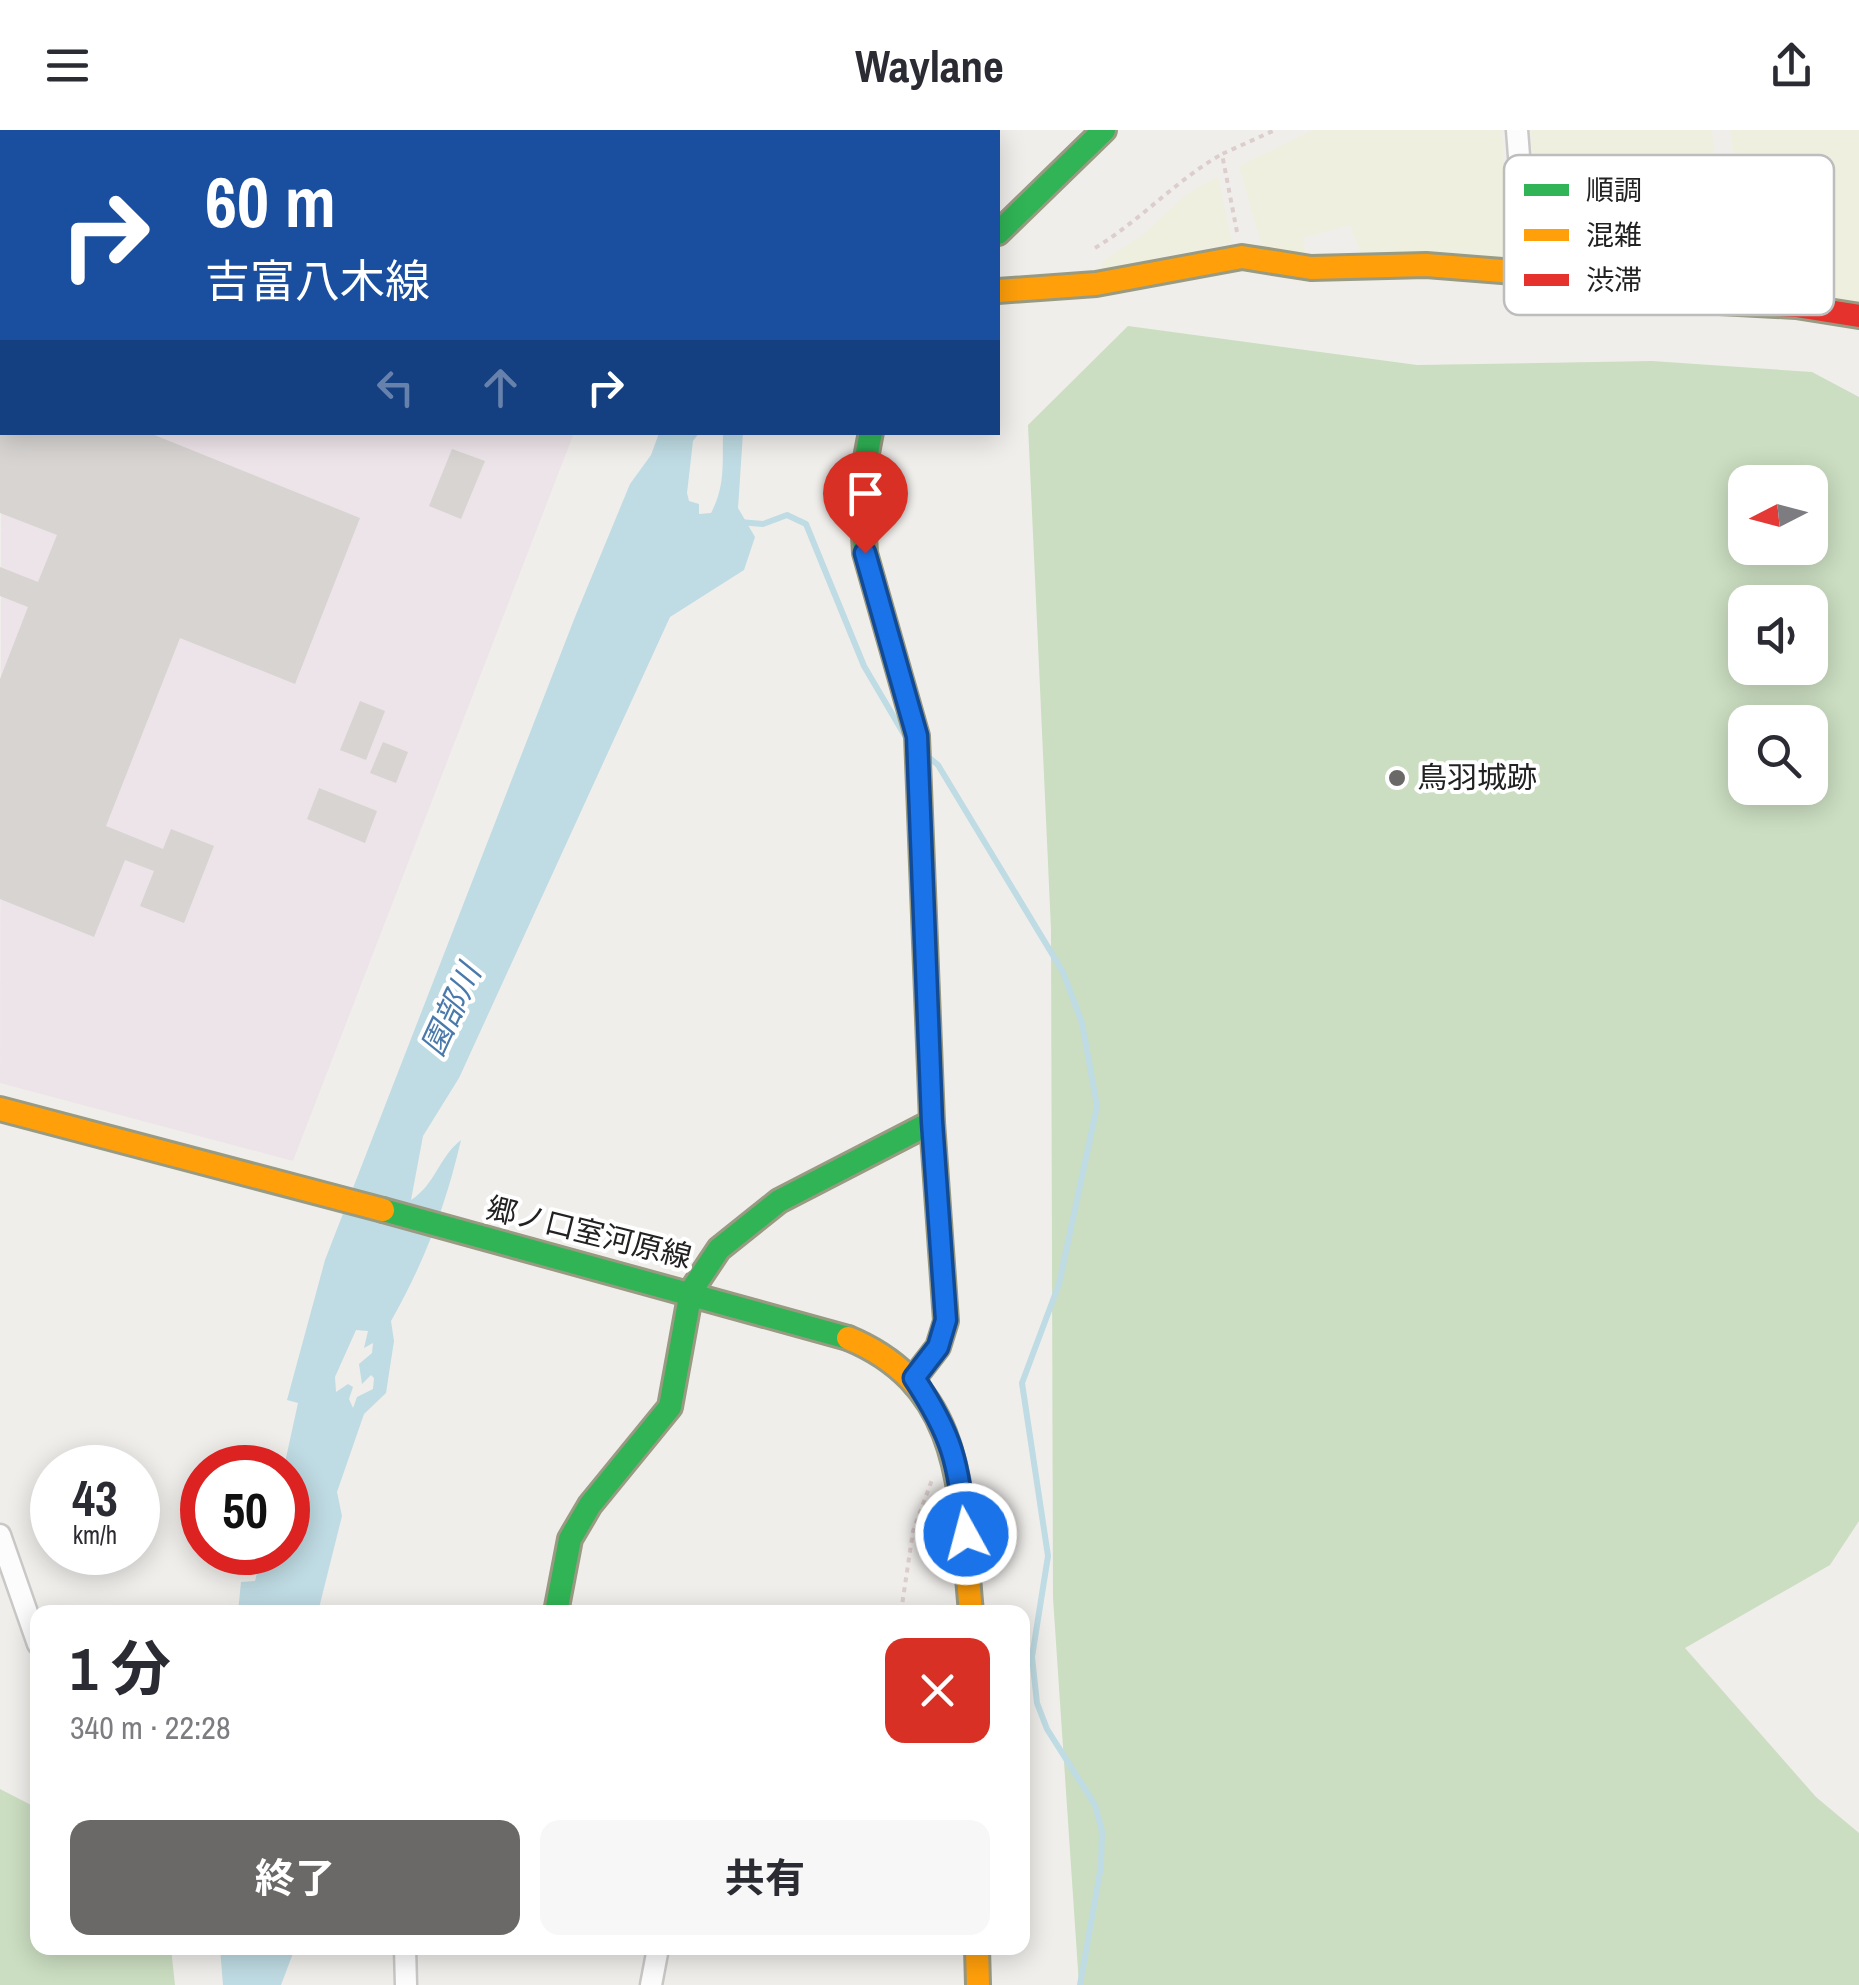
<!DOCTYPE html>
<html lang="ja">
<meta charset="utf-8">
<style>
:root{--surface:#fff;--page:#f7f7f7;--text:#2b2b33;--muted:#7c7c81;--accent:#6a6968}
body{margin:0;font-family:"Archivo Narrow","Noto Sans JP",sans-serif;background:var(--page);color:var(--text);height:100vh;display:flex;flex-direction:column;font-size:38px;white-space:nowrap}
*{box-sizing:border-box;margin:0}
p{font-size:32px;color:var(--muted)}
.icon{flex:none;width:55px;height:55px;fill:none;stroke:currentColor;stroke-width:2;stroke-linecap:round;stroke-linejoin:round}
.map{position:relative;flex:1;overflow:hidden}
.side{position:absolute;left:30px;top:1475px;width:1000px;height:350px;display:flex;flex-direction:column;background:var(--surface);border-radius:20px;box-shadow:0 5px 25px #0003}
.side>*{flex:none}
.guide{position:absolute;left:0px;top:0px;width:1000px;height:305px;box-shadow:0 5px 25px #0003;background:#1a4fa0;color:#fff;overflow:hidden}
.needle{width:65px;rotate:264deg}
.controls{position:absolute;left:1728px;top:335px;display:grid;gap:20px}
.controls a{display:grid;place-items:center;width:100px;height:100px;border-radius:20px;background:var(--surface);box-shadow:0 5px 25px #0003;font-size:50px}
.speed{position:absolute;left:30px;top:1315px;display:flex;gap:20px;font-size:50px;font-weight:700;text-align:center}
.speed>*{display:grid;place-content:center;width:130px;height:130px;border-radius:50%;background:var(--surface);box-shadow:0 5px 25px #0003;line-height:1}
.speed small{font-size:25px;font-weight:400}
.speed .limit{border:15px solid #d22;background:#fff;color:#111}
.pin{position:absolute;display:grid;place-items:center;width:85px;height:85px;color:#fff;margin:-102px -42px;border-radius:50% 50% 50% 0;rotate:-45deg;box-shadow:0 0 10px #0007}
.pin .icon{rotate:45deg}
.me{position:absolute;width:110px;margin:-55px;rotate:353deg;stroke-linejoin:round;filter:drop-shadow(0 0 8px #0008)}
.turn{display:flex;align-items:center;gap:35px;height:210px;padding:0 40px;font-size:45px}
.turn .icon{width:130px;height:130px;stroke-width:2.5}
.turn b{display:block;font-size:70px;line-height:85px}
.lanes{display:flex;align-items:center;height:95px;padding:0 40px;background:#0003;justify-content:center;gap:50px;direction:ltr}
.lanes .off{opacity:.35}
.round{display:grid;place-items:center;flex:none;width:105px;height:105px;border-radius:20px;background:var(--page)}
.headline{display:flex;align-items:center;justify-content:space-between;height:170px;padding:0 40px}
h1{font-size:60px;font-weight:700;line-height:75px}
.primary-button{display:flex;gap:20px;margin-top:auto;padding:20px 40px}
.primary-button a{flex:1;height:115px;border-radius:20px;background:var(--accent);color:#fff;font-size:40px;font-weight:700;line-height:115px;text-align:center}
.primary-button a+a{background:var(--page);color:var(--text)}
header{display:flex;justify-content:space-between;align-items:center;height:130px;padding:0 40px;background:var(--surface);font-size:45px;font-weight:700}
.map>svg:first-child{display:block}
</style>
<header><svg class="icon" aria-label="menu" viewBox="0 0 24 24"><path d="M4 6h16M4 12h16M4 18h16"/></svg>Waylane<svg class="icon" aria-label="share" viewBox="0 0 24 24"><path d="M12 15V3M7 8l5-5 5 5M5 13v7h14v-7"/></svg></header>
<div class="map">
<svg width="1859" height="1855" viewBox="0 0 1859 1855">
<rect width="100%" height="100%" fill="#f0eeeb"/>
<!-- industrial -->
<polygon fill="#ede4e9" points="2,20 2,302 574,303 293,1031 0,953"/>
<!-- farmland -->
<g fill="#efefdf">
<polygon points="1313,0 1502,0 1509,132 1362,127 1350,95 1304,108 1305,125 1262,117 1239,36"/>
<polygon points="1530,0 1712,0 1728,161 1544,133"/>
<polygon points="1730,0 1859,0 1859,173 1750,163"/>
<polygon points="1218,46 1232,113 1100,139 1104,130 1144,104 1185,65"/>
</g>
<!-- forest -->
<g fill="#cbdec1" fill-rule="evenodd">
<path d="M 1128,196 L 1417,235 L 1652,231 L 1812,242 L 1859,267 L 1859,1391 L 1830,1435 L 1685,1518 L 1816,1667 L 1859,1703 L 1859,1855 L 1079,1855 L 1053,1468 L 1051,799 L 1028,295 ZM 1745,352 L 1810,352 L 1810,418 L 1745,418 ZM 1745,472 L 1810,472 L 1810,538 L 1745,538 ZM 1745,592 L 1810,592 L 1810,658 L 1745,658 Z"/>
<polygon points="0,1659 37,1678 38,1818 171,1818 175,1855 0,1855"/>
</g>
<!-- water -->
<g fill="#bfdbe3" fill-rule="evenodd">
<path d="M 659,303 L 699,303 L 693,311 L 687,363 L 689,371 L 699,374 L 699,384 L 711,383 C 726,355 722,332 723,303 L 743,303 L 738,378 L 755,407 L 744,440 L 670,487 L 459,948 L 423,1006 L 411,1070 C 436,1054 438,1028 461,1010 C 446,1075 424,1133 391,1191 L 394,1211 L 386,1263 L 364,1284 L 337,1362 L 342,1386 L 318,1482 L 238,1482 L 241,1452 L 255,1451 L 262,1423 L 288,1422 L 288,1338 L 284,1337 L 298,1273 L 287,1270 L 325,1130 L 575,487 L 630,354 L 651,325 ZM 356,1200 L 368,1201 L 364,1218 L 373,1213 L 372,1223 L 359,1234 L 362,1254 L 371,1245 L 374,1248 L 373,1259 L 357,1267 L 353,1278 L 349,1269 L 353,1257 L 348,1254 L 336,1262 L 335,1247 Z"/>
<polygon points="220,1818 295,1818 281,1855 223,1855"/>
</g>
<g fill="none" stroke-linecap="round" stroke-linejoin="round">
<!-- stream -->
<g stroke="#bfdbe3" stroke-width="6">
<polyline points="0,6 2,0"/>
<polyline points="739,392 763,394 787,385 806,394 864,536 908,611"/>
<polyline points="926,625 938,635 1063,842 1082,893 1097,976 1059,1154 1022,1253 1048,1426 1032,1527 1037,1573 1047,1599 1095,1675 1102,1701 1101,1736 1080,1855"/>
</g>
</g>
<!-- building -->
<g fill="#d7d4d2">
<polygon points="0,302 147,302 360,388 295,554 180,508 106,696 163,719 171,699 214,716 184,793 140,776 154,741 125,730 94,807 0,769 0,549 28,477 0,466 0,437 38,452 57,405 0,383"/>
<polygon points="452,319 485,331 461,389 429,376"/>
<polygon points="360,571 385,581 366,630 340,620"/>
<polygon points="383,612 408,622 396,653 370,643"/>
<polygon points="319,658 377,681 365,713 307,689"/>
</g>
<g fill="none" stroke-linecap="round" stroke-linejoin="round">
<!-- lane casing -->
<g stroke="#c9c8c7" stroke-width="15">
<polyline id="lane" points="933,2 934,0"/>
</g>
<!-- street casing -->
<g stroke="#c9c8c7" stroke-width="25">
<g id="street">
<polyline points="1517,0 1528,143"/>
<polyline points="0,1405 38,1514"/>
<polyline points="405,1818 406,1855"/>
<polyline points="651,1855 658,1818"/>
</g>
</g>
<!-- fast casing -->
<g stroke="#999a82" stroke-width="28">
<g id="fast">
<polyline points="998,103 1104,0"/>
<polyline points="871,302 861,354 865,423 917,606 932,992 946,1191 938,1217 914,1248"/>
<polyline points="383,1080 848,1208"/>
<polyline points="556,1482 570,1409 590,1375 670,1277 691,1161 719,1119 779,1071 932,992"/>
</g>
</g>
<!-- slow casing -->
<g stroke="#999a82" stroke-width="28">
<g id="slow">
<polyline points="998,161 1096,154 1242,127 1311,138 1426,135 1528,143 1701,171"/>
<polyline points="0,979 383,1080"/>
<path d="M 848,1208 C 969,1258 960,1371 971,1482"/>
<polyline points="977,1818 978,1855"/>
</g>
</g>
<!-- jam casing -->
<g stroke="#999a82" stroke-width="28">
<polyline id="jam" points="1701,171 1796,176 1859,186"/>
</g>
<!-- path -->
<g stroke="#dccecd" stroke-width="4" stroke-dasharray="5 5" stroke-linecap="butt">
<polyline points="1237,102 1222,24 1275,0"/>
<path d="M 1095,118 C 1141,90 1175,51 1222,24"/>
<polyline points="901,1482 913,1401 933,1347"/>
</g>
<!-- lane -->
<use href="#lane" stroke="#fdfcfc" stroke-width="10"/>
<!-- street -->
<use href="#street" stroke="#fdfcfc" stroke-width="20"/>
<!-- fast -->
<use href="#fast" stroke="#30b455" stroke-width="22"/>
<!-- slow -->
<use href="#slow" stroke="#ff9f0a" stroke-width="22"/>
<!-- jam -->
<use href="#jam" stroke="#e5322d" stroke-width="22"/>
</g>
<g fill="none" stroke-linecap="round" stroke-linejoin="round">
<!-- route casing -->
<g stroke="#114b97" stroke-width="25">
<path id="route" d="M 865,423 L 917,606 L 932,992 L 946,1190 L 938,1217 L 914,1248 C 955,1310 957,1332 966,1404"/>
</g>
<!-- route -->
<use href="#route" stroke="#1a73e8" stroke-width="18"/>
</g>
<!-- markers -->
<circle fill="#6a6968" stroke="#fff" stroke-width="4" cx="1397" cy="648" r="10"/>
<g text-anchor="middle" stroke-width="8" stroke-linejoin="round" paint-order="stroke">
<!-- poi labels -->
<g font-size="30" fill="#222" stroke="#fff" text-anchor="start">
<text x="1417" y="658">鳥羽城跡</text>
</g>
<!-- street labels -->
<g font-size="30" fill="#222" stroke="#fff">
<text transform="translate(589 1103) rotate(14)" y="10">郷ノ口室河原線</text>
</g>
<!-- water labels -->
<g font-size="32" font-style="italic" fill="#4a7aab" stroke="#fff">
<text transform="translate(451 880) rotate(-65)" y="11">園部川</text>
</g>
</g>
<!-- legend -->
<rect x="1504" y="25" width="330" height="160" rx="15" fill="#fff" stroke="#bdbdbd" stroke-width="2.5"/>
<rect x="1524" y="54" width="45" height="12" fill="#30b455"/>
<rect x="1524" y="99" width="45" height="12" fill="#ff9f0a"/>
<rect x="1524" y="144" width="45" height="12" fill="#e5322d"/>
<g font-size="28" fill="#222">
<text x="1586" y="70">順調</text>
<text x="1586" y="115">混雑</text>
<text x="1586" y="160">渋滞</text>
</g>
</svg>
<div class="controls">
<a><svg class="needle" viewBox="-14 -14 28 28"><path d="M0-13l5 13h-10z" fill="#e53935"/><path d="M0 13l5-13h-10z" fill="#7c7c81"/></svg></a>
<a><svg class="icon" aria-label="sound" viewBox="0 0 24 24"><path d="M4 9h4l5-4v14l-5-4H4zM17 9q2 3 0 6"/></svg></a>
<a><svg class="icon" aria-label="search" viewBox="0 0 24 24"><circle cx="10" cy="10" r="6"/><path d="M15 15l6 6"/></svg></a>
</div>
<div class="speed"><div>43<small>km/h</small></div><div class="limit">50</div></div>
<div class="pin" style="left:865px;top:423px;background:#d93025"><svg class="icon" aria-label="arrive" viewBox="0 0 24 24"><path d="M6 21V4h12l-3 4 3 4H6"/></svg></div>
<svg class="me" style="left:966px;top:1404px" viewBox="-20 -20 40 40"><circle r="17" fill="#1a73e8" stroke="#fff" stroke-width="3"/><path d="M0-11L8 9 0 5-8 9z" fill="#fff"/></svg>
<div class="guide">
<div class="turn"><svg class="icon" aria-label="right" viewBox="0 0 24 24"><path d="M7 20v-9h11M14 6l5 5-5 5"/></svg><div><b>60 m</b>吉富八木線</div></div>
<div class="lanes"><svg class="icon off" aria-label="left" viewBox="0 0 24 24"><path d="M17 20v-9H6M10 6l-5 5 5 5"/></svg><svg class="icon off" aria-label="ahead" viewBox="0 0 24 24"><path d="M12 20V5M6 11l6-6 6 6"/></svg><svg class="icon" aria-label="right" viewBox="0 0 24 24"><path d="M7 20v-9h11M14 6l5 5-5 5"/></svg></div>
</div>
<section class="side">
<div class="headline"><div><h1>1 分</h1><p>340 m · 22:28</p></div><a class="round" style="background:#d93025;color:#fff"><svg class="icon" aria-label="close" viewBox="0 0 24 24"><path d="M6 6l12 12M18 6L6 18"/></svg></a></div>
<div class="primary-button"><a>終了</a><a>共有</a></div>
</section>
</div>
